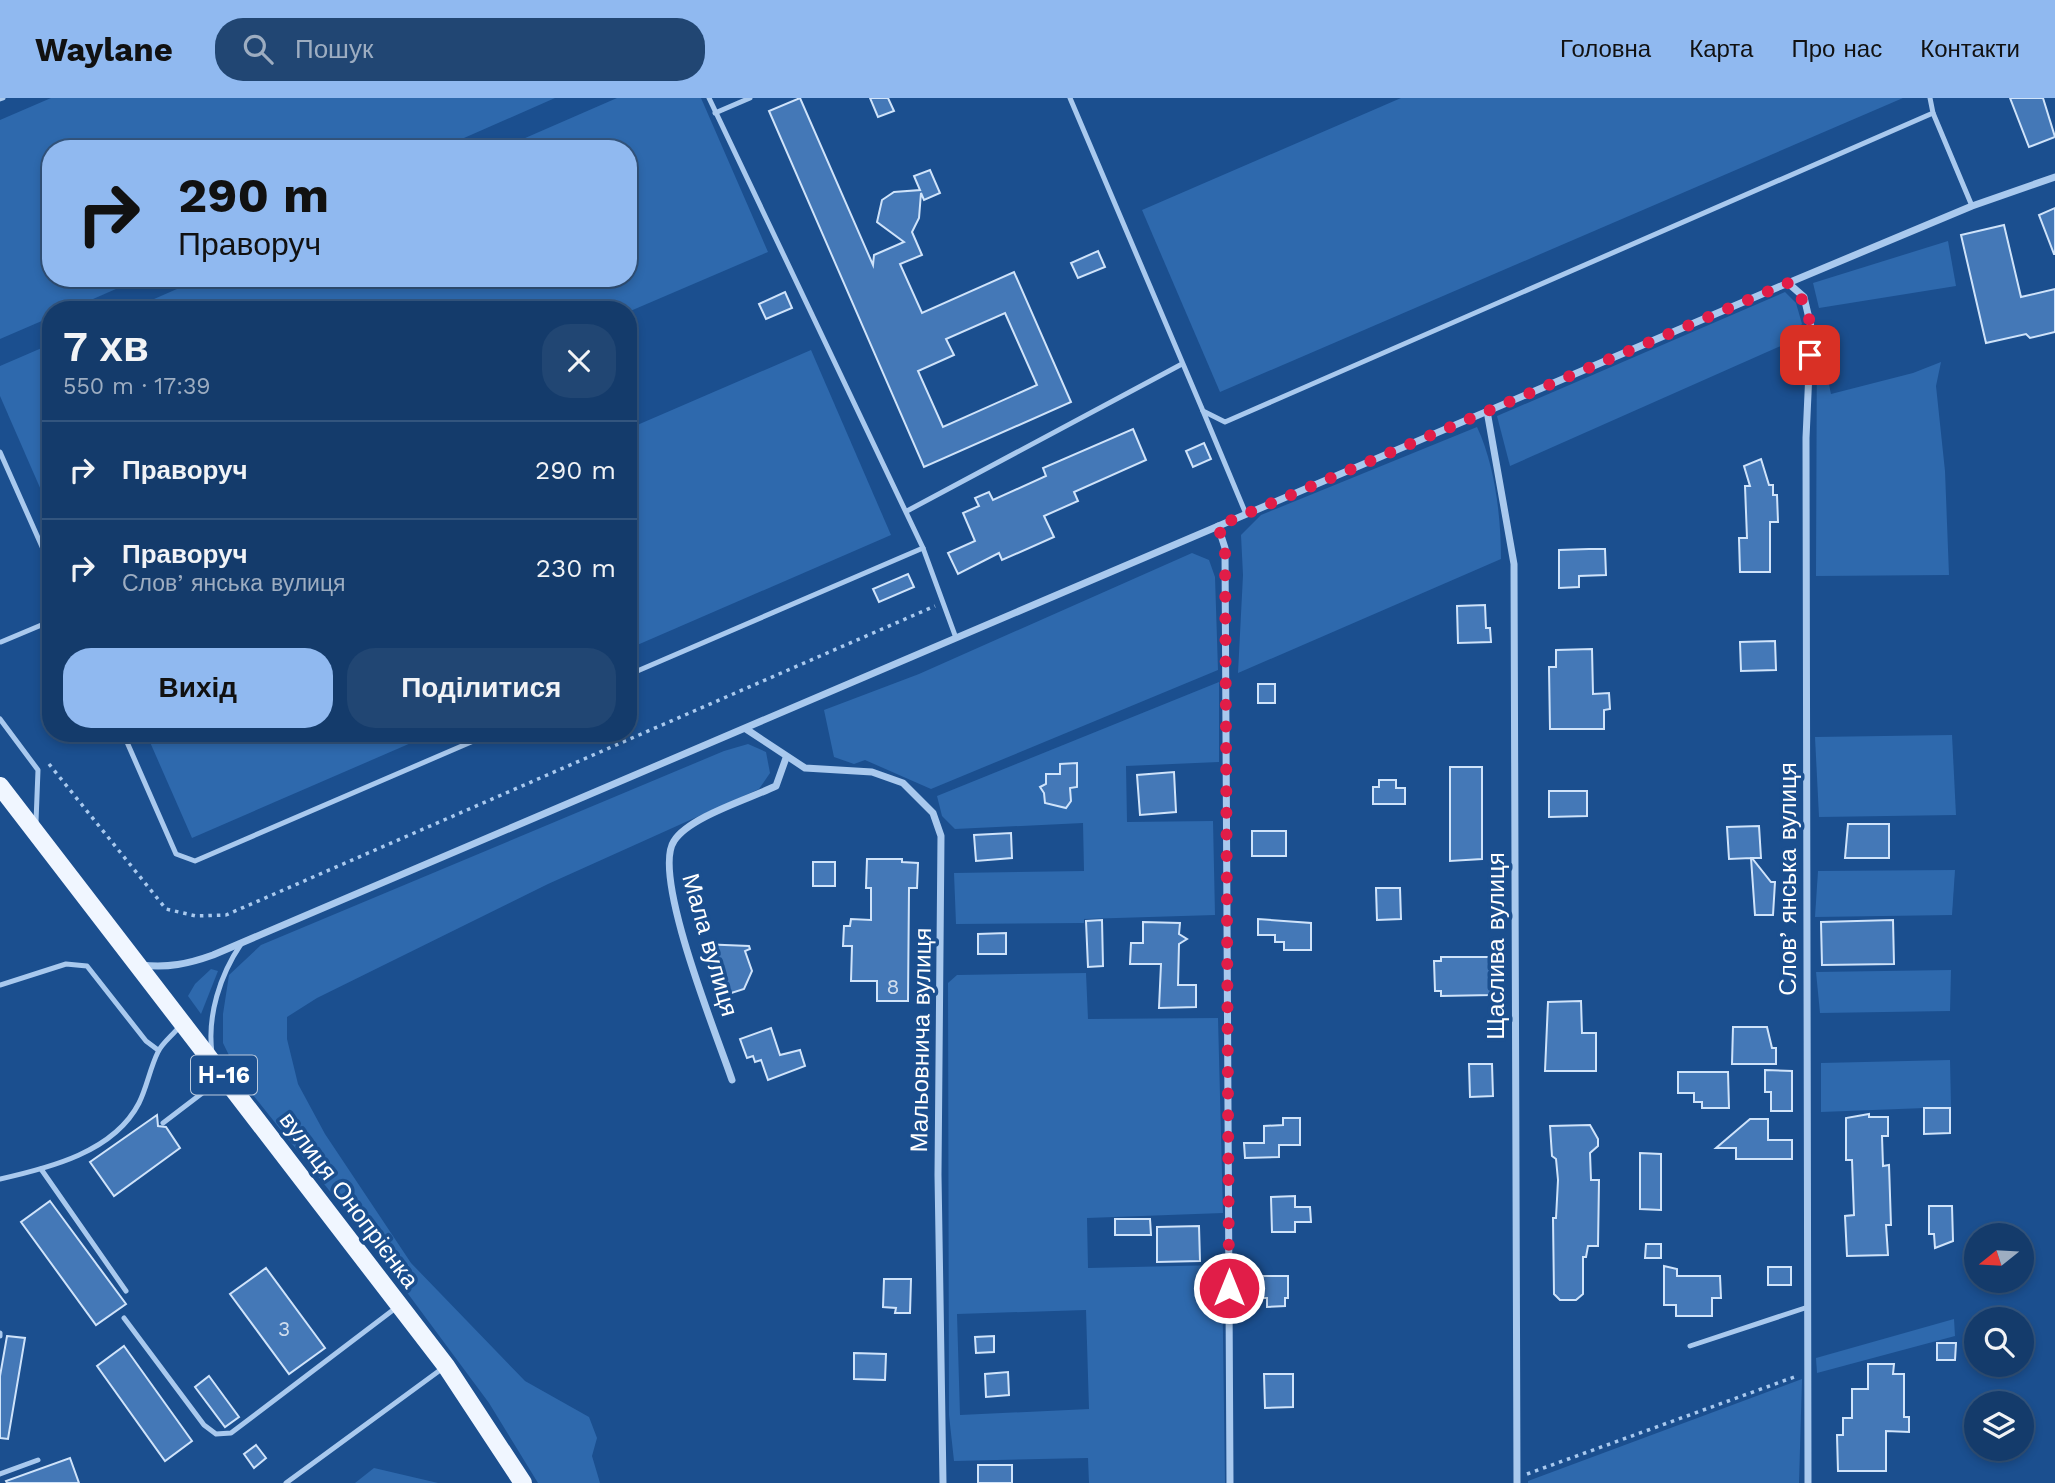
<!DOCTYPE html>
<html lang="uk">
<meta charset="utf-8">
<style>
:root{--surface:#143b6b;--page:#214673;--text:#f1f3f6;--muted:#9dadc1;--line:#33557e;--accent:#90b9f0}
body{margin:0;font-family:"Work Sans",sans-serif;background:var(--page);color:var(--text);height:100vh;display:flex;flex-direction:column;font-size:26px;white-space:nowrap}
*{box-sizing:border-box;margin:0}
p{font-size:23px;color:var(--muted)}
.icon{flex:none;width:38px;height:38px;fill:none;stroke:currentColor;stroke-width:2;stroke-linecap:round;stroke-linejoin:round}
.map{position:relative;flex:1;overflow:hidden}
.panel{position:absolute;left:42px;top:203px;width:595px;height:441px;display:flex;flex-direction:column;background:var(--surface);border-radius:28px;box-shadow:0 4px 10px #0003,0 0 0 2px var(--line)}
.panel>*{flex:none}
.guide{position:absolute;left:42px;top:42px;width:595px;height:147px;border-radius:28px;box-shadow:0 4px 10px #0003,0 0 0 2px var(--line);background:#90b9f0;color:#111;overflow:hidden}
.needle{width:46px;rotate:252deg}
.fabs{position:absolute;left:1964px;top:1125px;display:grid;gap:14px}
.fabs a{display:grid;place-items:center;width:70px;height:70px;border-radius:50%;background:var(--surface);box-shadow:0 4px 10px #0003,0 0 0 2px var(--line);font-size:35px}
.pin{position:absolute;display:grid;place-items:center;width:60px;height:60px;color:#fff;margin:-30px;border-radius:14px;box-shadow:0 4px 10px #0006}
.me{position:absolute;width:77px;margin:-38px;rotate:0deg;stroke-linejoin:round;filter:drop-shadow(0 0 5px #0008)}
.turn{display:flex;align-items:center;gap:24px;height:147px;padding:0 21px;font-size:32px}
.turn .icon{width:91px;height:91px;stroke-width:2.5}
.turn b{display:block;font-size:49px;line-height:60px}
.round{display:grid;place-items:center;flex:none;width:74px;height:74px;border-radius:28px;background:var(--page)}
.overview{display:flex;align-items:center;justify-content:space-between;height:119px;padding:0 21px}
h1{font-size:42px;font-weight:600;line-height:52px}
.button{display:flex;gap:14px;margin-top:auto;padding:14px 21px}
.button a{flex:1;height:80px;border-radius:28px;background:var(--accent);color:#111;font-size:28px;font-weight:600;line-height:80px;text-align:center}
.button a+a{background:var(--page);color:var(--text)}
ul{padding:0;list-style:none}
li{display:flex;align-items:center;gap:21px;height:98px;padding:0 21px;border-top:2px solid var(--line)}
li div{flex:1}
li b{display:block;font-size:26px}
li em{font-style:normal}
header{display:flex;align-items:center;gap:42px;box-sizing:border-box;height:98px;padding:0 35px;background:var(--accent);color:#111}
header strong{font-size:33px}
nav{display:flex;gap:38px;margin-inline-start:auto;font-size:24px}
.search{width:490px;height:63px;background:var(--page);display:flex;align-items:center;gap:18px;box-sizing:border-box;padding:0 24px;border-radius:28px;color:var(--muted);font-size:26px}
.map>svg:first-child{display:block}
</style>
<header>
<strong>Waylane</strong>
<div class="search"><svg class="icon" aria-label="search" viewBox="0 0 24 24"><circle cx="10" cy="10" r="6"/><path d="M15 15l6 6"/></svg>Пошук</div>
<nav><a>Головна</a><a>Карта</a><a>Про нас</a><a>Контакти</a></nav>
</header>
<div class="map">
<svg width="2055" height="1385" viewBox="0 0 2055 1385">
<rect width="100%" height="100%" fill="#1b4f8f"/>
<!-- green -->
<g fill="#2e69ad" fill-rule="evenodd">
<polygon points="51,0 555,0 439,51 51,51 51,180 141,180 68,212 51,212 51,219 0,241 0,22"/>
<polygon points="617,0 701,0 768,154 628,214 628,212 129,212 202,180 628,180 628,51 500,51"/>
<polygon points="1401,0 1903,0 1220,294 1142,112"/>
<polygon points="1948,143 1956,188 1819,210 1813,185"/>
<polygon points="1785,194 1796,205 1802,226 1783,247 1510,368 1497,318"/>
<polygon points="1817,230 1831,296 1913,275 1941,264 1936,288 1945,373 1949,477 1816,478"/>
<polygon points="51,246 51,415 0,298 0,268"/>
<polygon points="811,252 891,437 628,551 628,331"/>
<path d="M 1477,329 C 1495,367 1501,419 1501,461 L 1238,575 L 1243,477 L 1241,437 L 1261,417 Z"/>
<polygon points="1192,455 1209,462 1215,479 1218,572 931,691 865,662 854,666 834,659 824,612 919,576"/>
<polygon points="1219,584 1219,664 1126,668 1127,724 1213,723 1215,817 1084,821 1084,825 956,826 954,775 1084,773 1083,725 955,731 942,718 937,698"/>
<polygon points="146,635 434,635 192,740"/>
<polygon points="1952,637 1956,717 1819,719 1815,639"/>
<polygon points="748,646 766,654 770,675 759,691 548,786 317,900 287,919 287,941 298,986 325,1036 411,1165 525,1283 589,1319 597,1340 592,1358 600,1385 538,1385 489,1305 360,1131 241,982 223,945 223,916 229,877 261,847 724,653"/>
<polygon points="1955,772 1952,817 1815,819 1818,773"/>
<polygon points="211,871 218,873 201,916 188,898 195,886"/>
<polygon points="1951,872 1950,913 1820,915 1816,874"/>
<path d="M 1086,875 L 1088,921 L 1218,920 L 1223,1115 L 1087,1120 L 1088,1170 L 1222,1167 L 1225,1385 L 1089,1385 L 1088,1360 L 954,1363 L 949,1317 L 948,885 L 957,877 ZM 1086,1212 L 1089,1311 L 960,1317 L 957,1216 Z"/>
<polygon points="1950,962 1951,1009 1821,1014 1821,965"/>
<polygon points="1954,1221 1955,1238 1817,1275 1816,1260"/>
<polygon points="1802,1281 1799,1385 1528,1385 1528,1383"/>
<polygon points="374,1370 438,1385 355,1385"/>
</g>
<!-- building -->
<g fill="#4478b7" stroke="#cfe3fa" stroke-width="2" fill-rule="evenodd">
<path d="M 800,0 L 873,167 L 874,157 L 904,144 L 877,124 L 882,102 L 894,94 L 920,92 L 914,78 L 930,72 L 940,95 L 924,102 L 921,95 L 919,120 L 912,134 L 922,157 L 900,166 L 922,215 L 1014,174 L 1071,304 L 924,369 L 769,13 ZM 1005,215 L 1037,287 L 943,329 L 918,273 L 954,257 L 946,241 Z"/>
<polygon points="870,0 888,0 894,13 878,19"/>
<polygon points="2010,0 2043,0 2055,39 2029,49"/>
<polygon points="2055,110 2055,156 2054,156 2039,117"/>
<polygon points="2004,127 2021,199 2055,191 2055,234 2030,240 2026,236 1986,245 1961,137"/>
<polygon points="1098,153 1105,169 1078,180 1071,165"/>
<polygon points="785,194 792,210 766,221 759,206"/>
<polygon points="1133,331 1146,362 1074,394 1078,403 1044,418 1054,439 1002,462 999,455 958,476 948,455 975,443 963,415 979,408 975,400 989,394 993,402 1046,378 1043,370"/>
<polygon points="1204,345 1211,361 1193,369 1186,353"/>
<polygon points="1761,361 1769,387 1773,387 1773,397 1777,397 1778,424 1770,424 1770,474 1740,474 1739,440 1747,440 1745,388 1750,388 1744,368"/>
<polygon points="1589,451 1605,451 1606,477 1579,478 1579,489 1559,490 1559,452"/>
<polygon points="908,476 914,489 879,504 873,491"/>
<polygon points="1485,507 1486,530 1490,530 1491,544 1458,545 1457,508"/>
<polygon points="1775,543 1776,572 1741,573 1740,544"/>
<polygon points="1592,551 1593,596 1609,595 1610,611 1604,612 1604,631 1550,631 1549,569 1556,569 1556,552"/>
<rect x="1258" y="586" width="17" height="19"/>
<polygon points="1077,665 1077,689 1070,690 1071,703 1066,710 1045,705 1044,695 1040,689 1046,686 1046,676 1060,676 1060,666"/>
<polygon points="1450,669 1482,669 1482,761 1450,763"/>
<polygon points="1174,674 1176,714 1140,717 1137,677"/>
<polygon points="1379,682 1396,682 1396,690 1405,690 1405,706 1373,706 1373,689 1379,689"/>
<polygon points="1549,693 1587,693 1587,718 1549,719"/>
<polygon points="1848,726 1889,726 1889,760 1845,760"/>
<polygon points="1759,728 1761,760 1752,760 1771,784 1775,784 1773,817 1755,817 1751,760 1729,761 1727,729"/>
<rect x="1252" y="733" width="34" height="25"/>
<polygon points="1011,735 1012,760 976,763 974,737"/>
<polygon points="867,761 902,761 902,764 918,765 917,790 909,790 908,903 877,903 877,883 851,883 852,848 843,848 844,828 850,828 851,821 871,822 871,790 866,790"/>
<rect x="813" y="764" width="22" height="24"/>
<polygon points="1376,790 1400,790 1401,821 1377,822"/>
<polygon points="1258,821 1311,825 1311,852 1284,852 1284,844 1275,844 1275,837 1258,837"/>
<polygon points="1102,822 1103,868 1088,869 1086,823"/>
<polygon points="1893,822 1894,866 1822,867 1821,824"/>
<polygon points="1143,824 1180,825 1179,836 1187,841 1179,846 1178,887 1196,887 1196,909 1159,910 1161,866 1130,866 1131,845 1143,845"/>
<polygon points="1006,835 1006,856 978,856 978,836"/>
<polygon points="700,846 749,848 750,851 745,853 752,873 744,891 725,897 713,861 706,863"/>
<polygon points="1441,859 1492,859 1492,897 1441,898 1441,893 1435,893 1434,863 1441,863"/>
<polygon points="1581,903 1582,935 1596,935 1596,973 1545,973 1548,904"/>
<polygon points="1733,929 1767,929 1772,950 1776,950 1776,966 1732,966"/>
<polygon points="771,930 780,957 800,952 805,968 768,982 761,962 755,964 753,958 747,960 740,941"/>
<polygon points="1469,966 1492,966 1493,998 1470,999"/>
<polygon points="1765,972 1792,973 1792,1013 1771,1013 1771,994 1765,994"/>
<polygon points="1678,974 1728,974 1729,1010 1702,1010 1702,1004 1694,1004 1694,995 1678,995"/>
<polygon points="1924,1010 1950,1010 1950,1035 1924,1036"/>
<polygon points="1869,1016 1869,1019 1888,1019 1888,1038 1882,1038 1883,1068 1889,1067 1891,1127 1886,1127 1888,1157 1847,1158 1845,1118 1854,1117 1852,1062 1846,1062 1846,1020"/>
<polygon points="157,1017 158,1028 166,1029 180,1050 114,1098 90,1064"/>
<polygon points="1283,1020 1300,1020 1300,1047 1279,1047 1279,1059 1245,1060 1244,1045 1264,1045 1264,1028 1283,1027"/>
<polygon points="1750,1021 1768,1021 1768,1042 1792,1042 1792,1061 1736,1061 1736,1050 1716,1050"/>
<polygon points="1590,1027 1598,1041 1598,1048 1590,1055 1591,1082 1599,1082 1598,1148 1588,1148 1586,1159 1583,1159 1583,1196 1576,1202 1560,1202 1554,1196 1553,1120 1556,1120 1558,1082 1556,1061 1552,1058 1550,1028"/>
<polygon points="1640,1055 1661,1056 1661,1112 1640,1111"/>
<polygon points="1295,1098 1295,1109 1310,1109 1311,1124 1295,1124 1295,1134 1272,1134 1271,1099"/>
<polygon points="50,1103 126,1206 96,1227 21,1124"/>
<polygon points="1929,1108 1952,1108 1953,1143 1935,1150 1934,1136 1929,1136"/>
<polygon points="1115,1121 1150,1121 1151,1137 1115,1137"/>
<polygon points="1199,1128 1200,1163 1157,1164 1157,1129"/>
<polygon points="1646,1146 1661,1146 1661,1160 1645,1160"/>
<polygon points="1664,1168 1677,1171 1677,1178 1720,1178 1721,1200 1712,1200 1712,1218 1676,1218 1676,1207 1664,1207"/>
<rect x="1768" y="1169" width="23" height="18"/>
<polygon points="266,1170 325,1250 289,1276 230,1196"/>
<polygon points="1263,1178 1288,1178 1288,1200 1285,1200 1285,1208 1267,1209 1267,1200 1263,1200"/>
<polygon points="884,1181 911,1181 910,1215 895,1215 896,1210 883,1209"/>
<polygon points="7,1238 25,1240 8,1341 0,1340 0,1278"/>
<polygon points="994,1238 994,1254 976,1255 975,1239"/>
<polygon points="1937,1245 1956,1245 1955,1262 1937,1262"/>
<polygon points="124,1248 192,1343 165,1363 97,1268"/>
<polygon points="854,1255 886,1256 885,1282 854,1281"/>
<polygon points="1868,1266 1894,1266 1893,1276 1904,1276 1904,1319 1909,1319 1909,1334 1886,1333 1886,1373 1838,1373 1837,1337 1843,1337 1843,1320 1852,1320 1852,1291 1868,1291"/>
<polygon points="1008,1274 1009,1297 986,1299 985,1276"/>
<polygon points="1264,1276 1293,1276 1293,1309 1265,1310"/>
<polygon points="209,1278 239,1319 225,1329 195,1289"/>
<polygon points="256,1347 266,1360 254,1370 244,1356"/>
<polygon points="70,1360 79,1385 7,1385 6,1383"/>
<rect x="978" y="1367" width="34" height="18"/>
</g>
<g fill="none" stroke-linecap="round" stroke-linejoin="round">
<!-- path -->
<g stroke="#a9c9ee" stroke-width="3.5" stroke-dasharray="3.5 5" stroke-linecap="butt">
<polyline points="49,666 166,811 196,818 226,817 935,508"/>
<polyline points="1527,1376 1797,1278"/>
</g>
<!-- service -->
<g stroke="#a9c9ee" stroke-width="5">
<polyline points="1070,0 1203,313 1225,324 1933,15 1930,0"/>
<polyline points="0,1 3,0"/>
<polyline points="715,15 750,0"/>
<polyline points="1933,15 1972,108"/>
<polyline points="1203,313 1246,416"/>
<polyline points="0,354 51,469"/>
<polyline points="907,413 1182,266"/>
<polyline points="923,450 956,540"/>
<polyline points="1,544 51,523"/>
<polyline points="628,577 923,450 709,0"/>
<polyline points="0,621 38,672 36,724"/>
<polyline points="123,635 176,756 195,763 492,635"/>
<polyline points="0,887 66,866 87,868 146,943 158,952"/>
<path d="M 212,955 C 207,918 220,877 241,846"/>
<polyline points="163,1025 222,980"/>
<polyline points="41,1071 126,1193"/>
<path d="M 0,1081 C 49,1070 114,1054 139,1005 C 147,989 150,970 158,954 C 162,945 173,937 179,929"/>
<polyline points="124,1220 204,1327 216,1336 231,1335 397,1209"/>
<polyline points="0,1235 0,1238"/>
<polyline points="1690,1248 1808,1209"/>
<polyline points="0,1376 38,1362"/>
<polyline points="286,1385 443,1270"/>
</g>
<!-- minor -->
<g stroke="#a9c9ee" stroke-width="7">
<polyline points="1788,185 1804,199 1811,229 1806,340 1808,1385"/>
<polyline points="1487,313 1514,466 1517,1385"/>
<polyline points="1218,428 1225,450 1230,1385"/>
<polyline points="746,631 805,670 872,674 903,685 933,715 941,738 938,1077 943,1385"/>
<path d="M 141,867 C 168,870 188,866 213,857 L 1788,185 L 1972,108 L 2055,79"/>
<path d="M 732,982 C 718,940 651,777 674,743 C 689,719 749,701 776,688 L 786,660"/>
</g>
<!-- primary -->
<polyline stroke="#f0f6ff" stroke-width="18" points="0,688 446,1268 523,1385"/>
</g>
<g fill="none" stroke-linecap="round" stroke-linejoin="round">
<!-- route -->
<path stroke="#e11d48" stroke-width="12" stroke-dasharray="0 21.6" d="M 1229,1190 L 1225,450 L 1218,428 L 1788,185 C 1812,207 1811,226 1810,257"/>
</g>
<g text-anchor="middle" stroke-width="7" stroke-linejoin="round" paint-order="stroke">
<!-- number labels -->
<g font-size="21" fill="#d0dded">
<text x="893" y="896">8</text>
<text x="284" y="1238">3</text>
</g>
<!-- shield labels -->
<rect fill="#1b4f8f" stroke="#bbcadd" stroke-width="2" x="191" y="957.5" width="66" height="39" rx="5"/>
<g font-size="23" font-weight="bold" fill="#fff">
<text x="224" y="985">Н-16</text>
</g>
<!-- street labels -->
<g font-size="24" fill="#fff" stroke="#1b4f8f">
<text transform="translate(1788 781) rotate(-90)" y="8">Словʼянська вулиця</text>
<text transform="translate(710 847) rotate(74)" y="8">Мала вулиця</text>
<text transform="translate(1496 848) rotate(-90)" y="8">Щаслива вулиця</text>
<text transform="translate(921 942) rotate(-89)" y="8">Мальовнича вулиця</text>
<text transform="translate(349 1102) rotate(53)" y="8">вулиця Онопрієнка</text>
</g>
</g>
</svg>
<div class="fabs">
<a><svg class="needle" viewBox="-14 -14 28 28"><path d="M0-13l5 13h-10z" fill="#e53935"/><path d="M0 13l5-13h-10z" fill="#9dadc1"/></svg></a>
<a><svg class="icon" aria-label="search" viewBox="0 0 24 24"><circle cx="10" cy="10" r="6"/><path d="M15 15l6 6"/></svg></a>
<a><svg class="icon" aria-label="layers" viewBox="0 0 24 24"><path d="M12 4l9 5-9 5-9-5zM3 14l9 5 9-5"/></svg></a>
</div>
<div class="pin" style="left:1810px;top:257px;background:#d93025"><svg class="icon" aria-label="arrive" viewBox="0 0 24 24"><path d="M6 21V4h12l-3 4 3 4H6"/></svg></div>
<svg class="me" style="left:1229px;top:1190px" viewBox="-20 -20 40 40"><circle r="17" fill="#e11d48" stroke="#fff" stroke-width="3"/><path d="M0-11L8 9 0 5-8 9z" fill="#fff"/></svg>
<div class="guide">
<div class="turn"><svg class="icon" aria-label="right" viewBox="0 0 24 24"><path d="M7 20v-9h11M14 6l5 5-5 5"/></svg><div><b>290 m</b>Праворуч</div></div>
</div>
<section class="panel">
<div class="overview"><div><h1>7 хв</h1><p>550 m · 17:39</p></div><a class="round"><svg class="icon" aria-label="close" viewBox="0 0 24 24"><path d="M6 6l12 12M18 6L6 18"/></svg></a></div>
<ul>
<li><svg class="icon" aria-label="right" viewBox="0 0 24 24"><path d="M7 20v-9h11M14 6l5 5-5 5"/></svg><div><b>Праворуч</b></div><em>290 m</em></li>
<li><svg class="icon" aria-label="right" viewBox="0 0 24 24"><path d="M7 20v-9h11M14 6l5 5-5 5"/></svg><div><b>Праворуч</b><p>Словʼянська вулиця</p></div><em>230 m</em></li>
</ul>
<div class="button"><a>Вихід</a><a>Поділитися</a></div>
</section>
</div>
